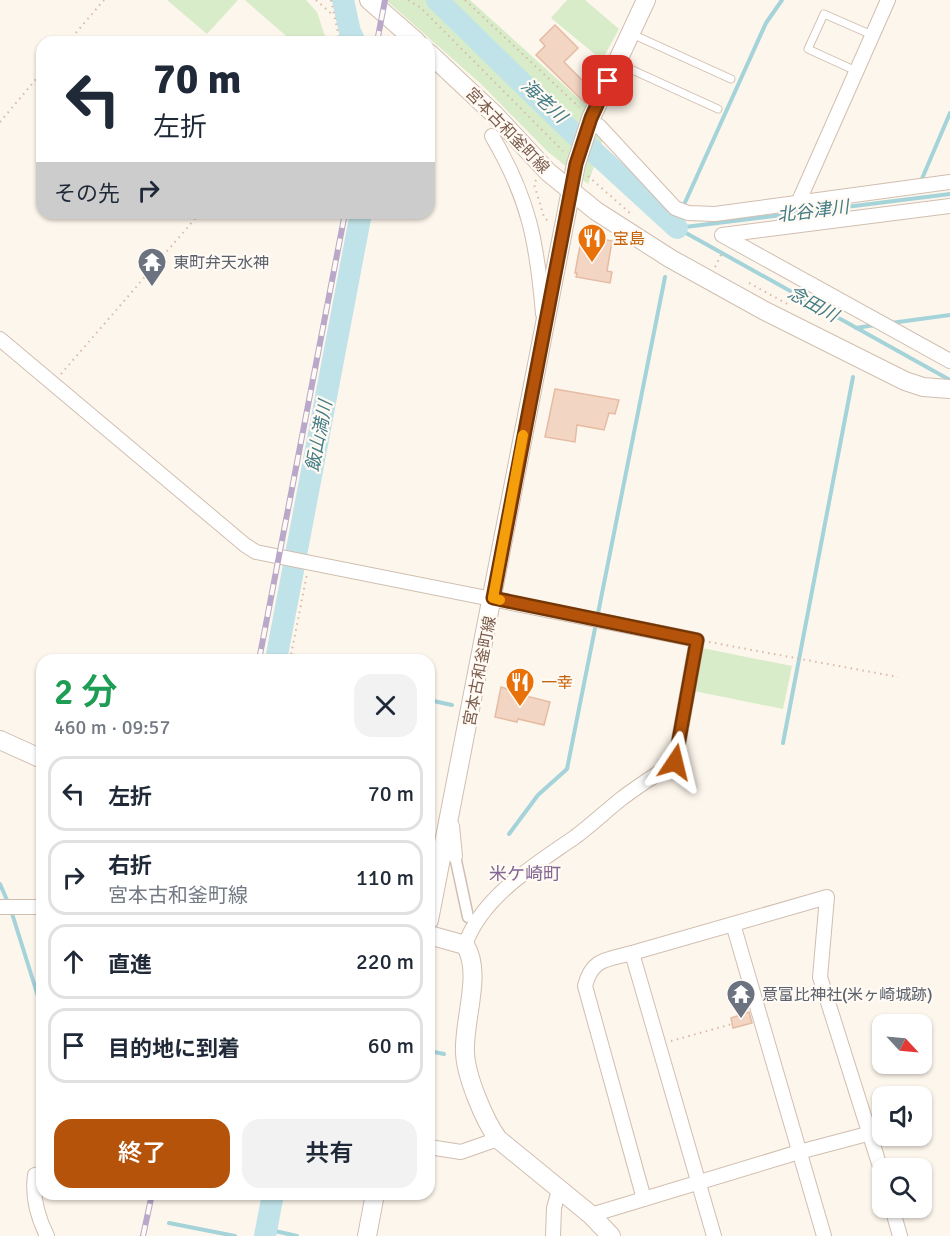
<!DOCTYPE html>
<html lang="ja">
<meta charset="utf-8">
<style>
:root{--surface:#fff;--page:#f2f2f3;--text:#1f2937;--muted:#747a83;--line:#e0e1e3;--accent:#b45309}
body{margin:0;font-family:Signika,"Noto Sans JP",sans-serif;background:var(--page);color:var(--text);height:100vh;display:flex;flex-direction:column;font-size:22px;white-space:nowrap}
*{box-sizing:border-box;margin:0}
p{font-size:20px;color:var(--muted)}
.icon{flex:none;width:33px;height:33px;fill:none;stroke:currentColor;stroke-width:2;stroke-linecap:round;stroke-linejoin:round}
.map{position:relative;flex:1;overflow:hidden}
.side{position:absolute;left:36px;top:654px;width:399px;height:546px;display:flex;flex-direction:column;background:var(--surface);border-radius:18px;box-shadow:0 2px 4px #0004}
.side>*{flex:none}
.hud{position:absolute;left:36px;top:36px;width:399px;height:183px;border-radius:18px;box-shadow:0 2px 4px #0004;background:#fff;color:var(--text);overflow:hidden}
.needle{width:39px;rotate:116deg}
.buttons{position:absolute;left:872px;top:1014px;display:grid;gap:12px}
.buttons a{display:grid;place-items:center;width:60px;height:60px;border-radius:12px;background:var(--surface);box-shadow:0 2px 4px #0004;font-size:30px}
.pin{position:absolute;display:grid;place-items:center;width:51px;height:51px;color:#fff;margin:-26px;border-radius:12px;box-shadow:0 3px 9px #0006}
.me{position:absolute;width:66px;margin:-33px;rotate:10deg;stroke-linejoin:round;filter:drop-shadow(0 0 4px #0008)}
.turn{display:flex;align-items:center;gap:21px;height:126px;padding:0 18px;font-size:27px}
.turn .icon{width:78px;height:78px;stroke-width:2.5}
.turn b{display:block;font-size:42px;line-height:51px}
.then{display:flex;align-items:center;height:57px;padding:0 18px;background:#0003;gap:12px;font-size:22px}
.round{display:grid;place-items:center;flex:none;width:63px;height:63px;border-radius:18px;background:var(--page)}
.summary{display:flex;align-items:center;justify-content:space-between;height:102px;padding:0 18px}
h1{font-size:36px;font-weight:600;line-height:45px;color:#1e9e55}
.button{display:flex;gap:12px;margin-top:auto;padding:12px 18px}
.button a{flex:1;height:69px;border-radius:18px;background:var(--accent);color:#fff;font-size:24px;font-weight:600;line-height:69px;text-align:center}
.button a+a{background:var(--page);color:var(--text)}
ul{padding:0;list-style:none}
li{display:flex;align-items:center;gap:18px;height:75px;margin:0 12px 9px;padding:0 6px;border:3px solid var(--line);border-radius:18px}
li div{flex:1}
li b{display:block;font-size:22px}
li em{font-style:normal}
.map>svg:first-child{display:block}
</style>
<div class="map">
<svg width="950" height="1236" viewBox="0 0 950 1236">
<rect width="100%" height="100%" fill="#fdf6ec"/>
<!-- green -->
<g fill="#d8ecc9">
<polygon points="167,0 238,0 207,34"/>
<polygon points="245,0 306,0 317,12 327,42 293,42"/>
<polygon points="386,0 470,0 608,125 588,184 547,151 481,84"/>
<polygon points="567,0 585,0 619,29 602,60 551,18"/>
<polygon points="702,648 792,666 783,709 694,691"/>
</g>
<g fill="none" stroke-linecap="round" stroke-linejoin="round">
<!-- stream -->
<g stroke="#a5d3da" stroke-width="4">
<polyline points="921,181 950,113"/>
<polyline points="683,207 766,23 782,0"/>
<polyline points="675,226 680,214"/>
<polyline points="677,228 950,380"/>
<polyline points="677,228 950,194"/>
<polyline points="891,323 950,315"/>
<polyline points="856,328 875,325"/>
<polyline points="429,700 452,705"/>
<polyline points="783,743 853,377"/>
<polyline points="509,834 538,795 567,769 665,277"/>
<polyline points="0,884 10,907 42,1009"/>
<polyline points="429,1051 444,1054"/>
<polyline points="169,1223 235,1236"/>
<polyline points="266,1229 297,1236"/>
</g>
<!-- river -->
<g stroke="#bfe3e8" stroke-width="22">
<polyline points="343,0 350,32 355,42"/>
<polyline points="437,0 569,129 677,228"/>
<polyline points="276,660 361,213"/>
<polyline points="265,1236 273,1194"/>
</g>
</g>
<!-- building -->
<g fill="#f3d5c3" stroke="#e6bba3" stroke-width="1.5">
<polygon points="555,25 578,48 564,62 591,89 585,103 536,55 545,46 540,40"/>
<polygon points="582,235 612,241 607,271 612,272 610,283 576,277 577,273 575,273"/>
<polygon points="555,389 619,400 615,414 609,413 604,430 577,425 575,442 545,437"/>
<polygon points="508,684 525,688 526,696 550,702 544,725 518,719 517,722 495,717 501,687 507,689"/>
<polygon points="749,1012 752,1023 733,1028 731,1018"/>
</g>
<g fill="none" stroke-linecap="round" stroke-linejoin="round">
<!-- service casing -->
<g stroke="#d1beb0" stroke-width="9">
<g id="service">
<polyline points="632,34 731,79"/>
<polyline points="617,63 718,109"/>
<polyline points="856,71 808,49 824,14 872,35"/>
</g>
</g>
<!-- pedestrian casing -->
<g stroke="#d1beb0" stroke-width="13">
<polyline id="pedestrian" points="455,856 468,917"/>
</g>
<!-- minor casing -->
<g stroke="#d1beb0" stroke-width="16">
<g id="minor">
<polyline points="599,126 675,208 688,213 715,214 950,182"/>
<path d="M 492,136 C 529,199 537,242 543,314"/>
<polyline points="798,203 888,0"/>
<polyline points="950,206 722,235 950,361"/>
<path d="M 0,339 L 245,545 L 256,552 L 697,640 L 675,762 C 657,774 638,786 621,799 C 606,811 591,825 575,837 C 535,865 482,896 465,945"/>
<polyline points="452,826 455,856"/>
<polyline points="0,907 42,907"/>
<polyline points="733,924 824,1236"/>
<path d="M 632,953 C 607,960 592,958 585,986 L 644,1199"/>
<polyline points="429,1147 461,1152 498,1139"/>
<path d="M 42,1173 L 35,1175 C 32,1196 38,1218 47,1236"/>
<polyline points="892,1208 900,1236"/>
<polyline points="591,1215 799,1152 871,1133"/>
<polyline points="553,1236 554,1208 559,1190"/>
<polyline points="714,1236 632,953 827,897 820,977 882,1173"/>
</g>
</g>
<!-- tertiary casing -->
<g stroke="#d1beb0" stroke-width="20">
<g id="tertiary">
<polyline points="369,0 417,42"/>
<polyline points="429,53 494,114 548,172 596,211 671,259 763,310 905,381 923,387 950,389"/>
<polyline points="0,740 42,759"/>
<polyline points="429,920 576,164 591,118 646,0"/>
<path d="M 429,935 L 465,945 C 483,973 463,1020 465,1053 C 466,1076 484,1120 498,1139 L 591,1215 L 611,1236"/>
<polyline points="367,1236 375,1194"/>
</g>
</g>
<!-- path -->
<g stroke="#d9b8a5" stroke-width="2" stroke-dasharray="1.5 4.5" stroke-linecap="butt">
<polyline points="316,0 333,15"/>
<polyline points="331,0 340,42"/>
<polyline points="408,0 420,7 563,151"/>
<polyline points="465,0 579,107"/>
<polyline points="68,42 104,0"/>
<polyline points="0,122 42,72"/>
<polyline points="588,176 631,214"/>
<polyline points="536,180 534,184 544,217 550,223"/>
<polyline points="715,267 723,251"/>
<polyline points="749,283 791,306"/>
<polyline points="61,374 200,213"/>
<polyline points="709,642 898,677"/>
<polyline points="290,660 307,574"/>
<polyline points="429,980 434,953"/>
<polyline points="671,1041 732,1024"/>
</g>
<!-- service -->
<use href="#service" stroke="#fff" stroke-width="7"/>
<!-- pedestrian -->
<use href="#pedestrian" stroke="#fff" stroke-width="10"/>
<!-- minor -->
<use href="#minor" stroke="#fff" stroke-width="14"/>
<!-- tertiary -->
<use href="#tertiary" stroke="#fff" stroke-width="18"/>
<!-- rail casing -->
<g stroke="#b9a8c9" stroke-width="6">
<g id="rail">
<polyline points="377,42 385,0"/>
<polyline points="259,660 345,213"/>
<polyline points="143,1236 152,1194"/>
</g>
</g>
<!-- rail -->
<use href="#rail" stroke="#fffaf3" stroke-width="4" stroke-dasharray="11" stroke-linecap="butt"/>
</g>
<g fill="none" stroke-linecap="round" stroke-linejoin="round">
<!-- route casing -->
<g stroke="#753606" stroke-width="15">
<polyline id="route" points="608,81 591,118 576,164 493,598 697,640 675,762"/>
</g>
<!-- route -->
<use href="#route" stroke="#b45309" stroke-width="10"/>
<!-- slow -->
<polyline stroke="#f59e0b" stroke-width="10" points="500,600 493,598 523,435"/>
</g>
<!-- icons -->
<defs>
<g id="restaurant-pin" transform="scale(1.5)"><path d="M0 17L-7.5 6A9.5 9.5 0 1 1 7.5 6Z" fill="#e8710a" stroke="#fffaf3"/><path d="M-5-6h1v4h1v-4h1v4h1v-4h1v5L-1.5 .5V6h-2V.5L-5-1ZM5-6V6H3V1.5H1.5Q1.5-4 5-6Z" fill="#fff"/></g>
<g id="temple-pin" transform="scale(1.5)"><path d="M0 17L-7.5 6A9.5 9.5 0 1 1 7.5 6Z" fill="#6b7280" stroke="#fffaf3"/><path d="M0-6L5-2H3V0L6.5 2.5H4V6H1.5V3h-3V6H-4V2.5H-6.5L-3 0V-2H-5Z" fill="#fff"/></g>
</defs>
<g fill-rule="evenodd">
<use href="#restaurant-pin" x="592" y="238"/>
<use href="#temple-pin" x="152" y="262"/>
<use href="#restaurant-pin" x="520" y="682"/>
<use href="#temple-pin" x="741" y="994"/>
</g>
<g text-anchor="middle" stroke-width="4.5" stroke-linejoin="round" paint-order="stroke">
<!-- street labels -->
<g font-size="16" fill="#7a5c4d" stroke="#fffaf3">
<text transform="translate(508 130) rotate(46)" y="6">宮本古和釜町線</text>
<text transform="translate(479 671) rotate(-79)" y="6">宮本古和釜町線</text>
</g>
<!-- food labels -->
<g font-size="16" fill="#c56008" stroke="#fffaf3" text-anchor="start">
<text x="613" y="244">宝島</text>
<text x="541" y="688">一幸</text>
</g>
<!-- worship labels -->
<g font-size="16" fill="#5b616d" stroke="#fffaf3" text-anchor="start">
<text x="173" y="268">東町弁天水神</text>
<text x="762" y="1000">意富比神社(米ヶ崎城跡)</text>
</g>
<!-- water labels -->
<g font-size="18" font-style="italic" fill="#437c86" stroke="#fffaf3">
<text transform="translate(544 101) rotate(43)" y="6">海老川</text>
<text transform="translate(813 211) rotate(-7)" y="6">北谷津川</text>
<text transform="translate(813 304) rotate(29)" y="6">念田川</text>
<text transform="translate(319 436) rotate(-79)" y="6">飯山満川</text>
</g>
<!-- neighbourhood labels -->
<g font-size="18" fill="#846695" stroke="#fffaf3">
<text x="525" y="880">米ケ崎町</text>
</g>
</g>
</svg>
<div class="buttons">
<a><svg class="needle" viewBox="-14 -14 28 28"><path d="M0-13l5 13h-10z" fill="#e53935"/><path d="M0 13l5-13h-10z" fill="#747a83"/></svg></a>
<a><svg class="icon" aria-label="sound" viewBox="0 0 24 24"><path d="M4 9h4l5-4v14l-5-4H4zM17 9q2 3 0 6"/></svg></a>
<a><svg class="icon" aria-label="search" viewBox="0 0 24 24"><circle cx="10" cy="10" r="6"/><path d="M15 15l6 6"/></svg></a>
</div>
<div class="pin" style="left:608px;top:81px;background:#d93025"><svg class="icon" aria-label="arrive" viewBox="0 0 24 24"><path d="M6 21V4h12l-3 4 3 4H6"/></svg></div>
<svg class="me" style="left:675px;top:762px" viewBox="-20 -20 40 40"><path d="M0-17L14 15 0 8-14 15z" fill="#b45309" stroke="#fff" stroke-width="4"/></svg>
<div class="hud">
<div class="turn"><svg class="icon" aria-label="left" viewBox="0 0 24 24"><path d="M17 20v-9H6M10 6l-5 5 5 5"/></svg><div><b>70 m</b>左折</div></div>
<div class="then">その先<svg class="icon" aria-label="right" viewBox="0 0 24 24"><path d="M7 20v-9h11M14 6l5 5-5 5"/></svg></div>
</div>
<section class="side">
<div class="summary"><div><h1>2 分</h1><p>460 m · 09:57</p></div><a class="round"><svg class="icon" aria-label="close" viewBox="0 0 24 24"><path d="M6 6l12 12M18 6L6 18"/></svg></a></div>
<ul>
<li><svg class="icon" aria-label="left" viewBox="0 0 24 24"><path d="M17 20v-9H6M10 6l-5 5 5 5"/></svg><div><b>左折</b></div><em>70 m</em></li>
<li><svg class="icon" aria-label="right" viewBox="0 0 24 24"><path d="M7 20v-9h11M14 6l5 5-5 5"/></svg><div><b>右折</b><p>宮本古和釜町線</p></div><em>110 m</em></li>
<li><svg class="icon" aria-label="ahead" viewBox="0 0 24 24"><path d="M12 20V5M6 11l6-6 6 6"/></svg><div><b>直進</b></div><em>220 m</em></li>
<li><svg class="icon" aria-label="arrive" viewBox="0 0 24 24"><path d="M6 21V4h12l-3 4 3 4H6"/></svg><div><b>目的地に到着</b></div><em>60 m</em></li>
</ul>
<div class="button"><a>終了</a><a>共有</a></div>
</section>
</div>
